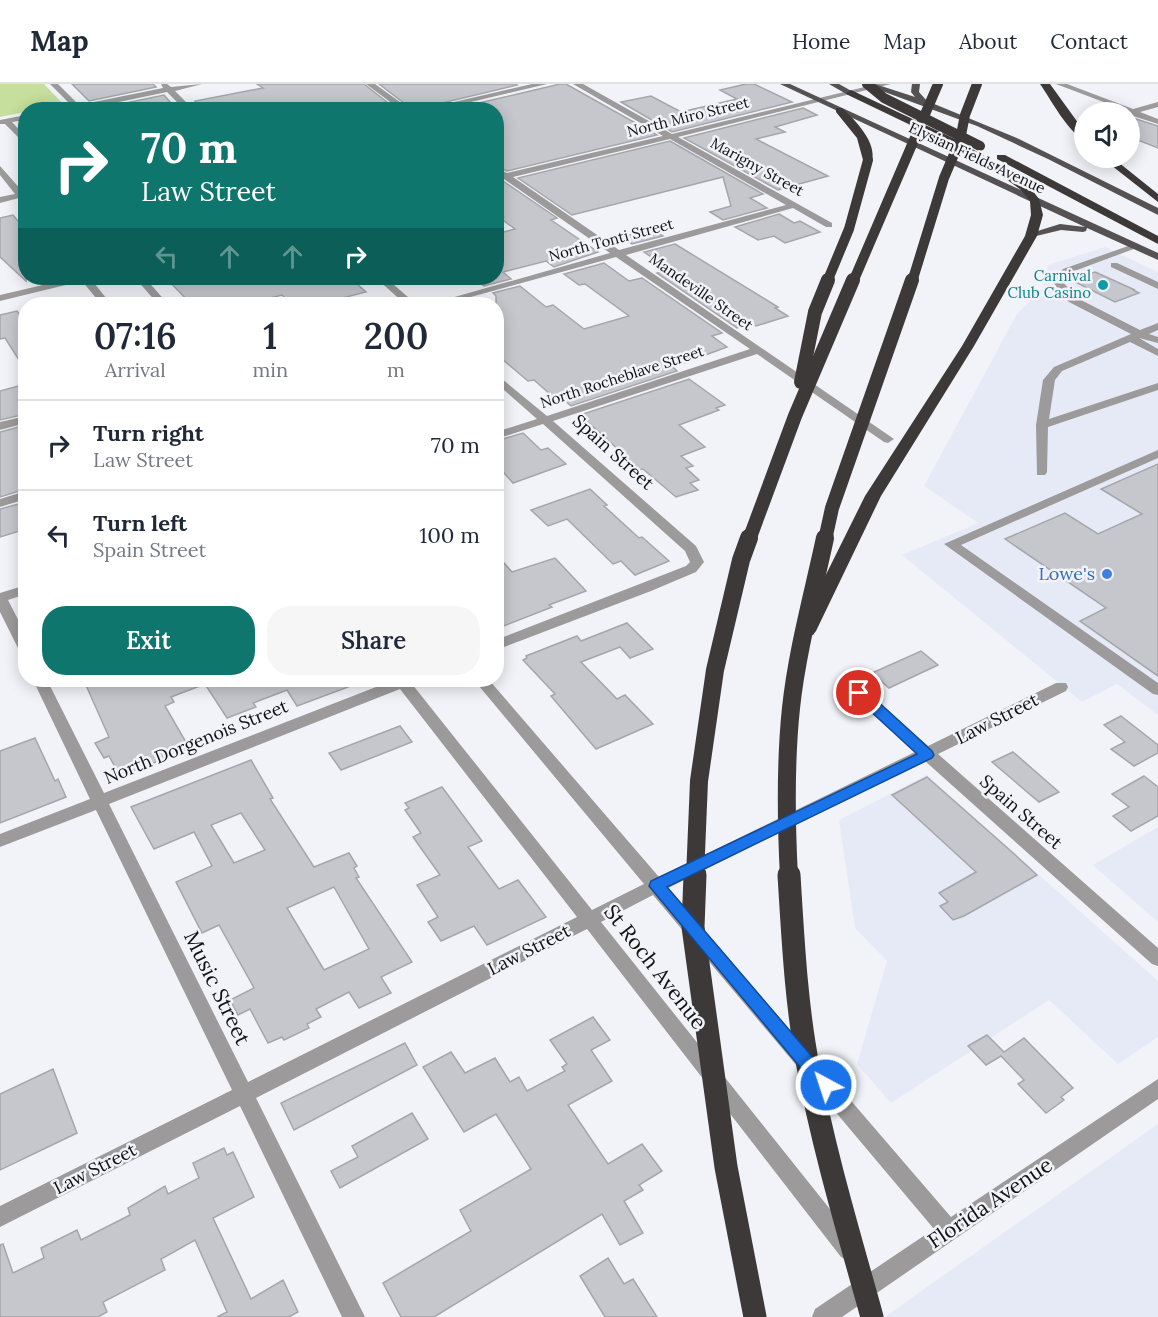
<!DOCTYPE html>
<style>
:root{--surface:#fff;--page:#f6f6f7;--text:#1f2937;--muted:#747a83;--line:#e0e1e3;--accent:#0f766e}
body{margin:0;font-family:Lora,serif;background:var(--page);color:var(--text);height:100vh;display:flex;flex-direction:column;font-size:22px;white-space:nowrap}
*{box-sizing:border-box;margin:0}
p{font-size:20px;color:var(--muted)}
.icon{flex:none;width:33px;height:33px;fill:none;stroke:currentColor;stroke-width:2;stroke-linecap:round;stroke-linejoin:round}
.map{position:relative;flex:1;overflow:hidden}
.drawer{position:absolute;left:18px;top:213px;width:486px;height:390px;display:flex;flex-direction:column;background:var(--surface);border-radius:24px;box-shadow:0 3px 15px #0003}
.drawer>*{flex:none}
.top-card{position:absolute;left:18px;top:18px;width:486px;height:183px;border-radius:24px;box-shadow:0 3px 15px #0003;background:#0f766e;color:#fff;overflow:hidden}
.controls{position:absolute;left:1074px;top:18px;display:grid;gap:12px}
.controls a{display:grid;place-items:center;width:66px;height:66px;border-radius:50%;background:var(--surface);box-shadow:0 3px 15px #0003;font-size:30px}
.pin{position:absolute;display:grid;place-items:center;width:51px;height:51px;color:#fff;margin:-26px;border:3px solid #fff;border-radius:50%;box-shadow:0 2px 6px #0007}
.me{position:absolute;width:66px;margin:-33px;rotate:320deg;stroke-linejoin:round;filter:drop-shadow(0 0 4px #0008)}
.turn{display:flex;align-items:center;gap:21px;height:126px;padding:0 24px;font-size:27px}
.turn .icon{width:78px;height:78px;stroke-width:2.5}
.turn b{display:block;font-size:42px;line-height:51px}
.lanes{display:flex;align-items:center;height:57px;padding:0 24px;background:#0003;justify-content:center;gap:30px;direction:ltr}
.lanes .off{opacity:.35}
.eta{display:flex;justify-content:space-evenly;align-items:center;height:102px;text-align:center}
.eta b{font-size:36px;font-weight:600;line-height:42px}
.action{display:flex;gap:12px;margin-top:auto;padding:12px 24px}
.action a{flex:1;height:69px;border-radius:24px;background:var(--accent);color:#fff;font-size:24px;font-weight:600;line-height:69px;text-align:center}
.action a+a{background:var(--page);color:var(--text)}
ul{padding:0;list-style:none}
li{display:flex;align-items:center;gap:18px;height:90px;padding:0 24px;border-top:2px solid var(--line)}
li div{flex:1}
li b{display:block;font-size:22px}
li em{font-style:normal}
header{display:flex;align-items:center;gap:36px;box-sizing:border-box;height:84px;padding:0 30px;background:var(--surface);border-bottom:2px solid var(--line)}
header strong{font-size:28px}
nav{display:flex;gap:33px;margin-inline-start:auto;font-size:21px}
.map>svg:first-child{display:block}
</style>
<header>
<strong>Map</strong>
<nav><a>Home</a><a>Map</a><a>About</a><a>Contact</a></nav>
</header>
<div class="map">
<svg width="1158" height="1233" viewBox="0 0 1158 1233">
<rect width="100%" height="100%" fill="#f1f3f8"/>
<!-- built -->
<g fill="#e6eaf7">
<polygon points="1105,163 1158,188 1158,631 1117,600 1082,618 902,471 978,439 924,402 1017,230 1044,203 1048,181"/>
<polygon points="927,691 1158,897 1158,953 1118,980 1049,916 891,1019 857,980 887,877 855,844 839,736"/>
<polygon points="1158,743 1158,838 1093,781"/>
<polygon points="1158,1040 1158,1233 885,1233 917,1210"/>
</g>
<!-- green -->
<polygon fill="#c6df9c" points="0,0 44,0 64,21 26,26 25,28 0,33"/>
<!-- building -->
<g fill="#c6c7cc" stroke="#a4a6ab" stroke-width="1.5" fill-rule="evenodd">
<polygon points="72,0 153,0 156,3 89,17"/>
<polygon points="257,0 364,0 397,26 196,26 195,17 263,4"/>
<polygon points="379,0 515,0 517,1 413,26"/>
<polygon points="560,0 566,0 657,51 507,87 496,82 496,26 449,26"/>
<polygon points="746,0 754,0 792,18 672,48 621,18 651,12 681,28 737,15 720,6"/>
<polygon points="164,11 177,26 97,25"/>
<polygon points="803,24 817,31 775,43 785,48 756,55 828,92 778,106 684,54"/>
<polygon points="1130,33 1158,42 1158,64 1130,53"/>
<polygon points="670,57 763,110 750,114 767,124 723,136 710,128 731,122 723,93 572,131 518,94"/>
<polygon points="503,97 557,134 551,136 598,168 554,183 546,177 503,188 511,195 484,202 474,194 496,194 496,150 515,145 500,134 504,133 497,127 502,126 496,122 496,98"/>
<polygon points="779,130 794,139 800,137 820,148 785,159 774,152 758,156 735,143"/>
<polygon points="13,131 26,147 26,197 0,173 0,134"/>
<polygon points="652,145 663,152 632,160 622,153"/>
<polygon points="675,160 778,223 775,224 788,232 756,242 752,239 737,244 657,189 670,186 644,168"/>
<polygon points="604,179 629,197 642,194 722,249 712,252 727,263 673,283 677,287 571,322 564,316 559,318 534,296 528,297 496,270 496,212 493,209 520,202 546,223 553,221 584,245 629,232 585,200 579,201 564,190"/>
<polygon points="1095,188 1135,206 1133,206 1139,209 1115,218 1071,196"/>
<polygon points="166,194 350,194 366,208 319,220 291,220 282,211 246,220 191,220"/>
<polygon points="17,227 26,239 26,287 5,254 0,255 0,231"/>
<polygon points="689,295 725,321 716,324 719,326 679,341 705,363 681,372 693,382 686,384 699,396 690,399 698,406 676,413 643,385 639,386 619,369 621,368 580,331"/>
<polygon points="26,300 26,330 0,336 0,307"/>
<polygon points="26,341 26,405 0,413 0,348"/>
<polygon points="523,349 541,366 548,364 566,380 513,399 496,380 496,357"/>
<polygon points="1158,380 1158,592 1080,537 1106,524 1005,455 1065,429 1098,450 1142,430 1101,405"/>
<polygon points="590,405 607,421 604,422 639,454 642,453 669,477 635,491 621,477 613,480 567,435 548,442 531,426"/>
<polygon points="26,418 26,445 0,453 0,425"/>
<polygon points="496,470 512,488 555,474 586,507 549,521 552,523 496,545"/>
<polygon points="627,539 653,565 630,574 620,563 581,578 617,615 625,611 653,640 596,665 551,612 555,610 523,576 527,574 526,572 577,552 581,557"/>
<polygon points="921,567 938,581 889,604 872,589"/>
<polygon points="96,596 364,596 364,597 297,622 287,606 253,619 256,623 227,634 205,600 171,613 174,618 165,622 190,665 120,692 109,672 104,674 95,659 109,653 85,599"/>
<polygon points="1121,632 1158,661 1158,669 1134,682 1111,665 1125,658 1104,641"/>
<polygon points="400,642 412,658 341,686 329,669"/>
<polygon points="35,654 55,697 58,695 66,713 0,739 0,667"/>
<polygon points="1013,668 1059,708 1039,718 992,678"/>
<path d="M 251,676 L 273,714 L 270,715 L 314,783 L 349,769 L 357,782 L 354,784 L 359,793 L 356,794 L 412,878 L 381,893 L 391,909 L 359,924 L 349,908 L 316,925 L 321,933 L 307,940 L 309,944 L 284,956 L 282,953 L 268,959 L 250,925 L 238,931 L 230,916 L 254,904 L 219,841 L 202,849 L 176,798 L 212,782 L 194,748 L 154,765 L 131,723 ZM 241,729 L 265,766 L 234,779 L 211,741 ZM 334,803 L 369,865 L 324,886 L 287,824 Z"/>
<polygon points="1144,692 1158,703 1158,732 1131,747 1113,732 1129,723 1112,710"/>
<polygon points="927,693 1012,768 1037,791 964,832 953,836 940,822 948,818 939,809 976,788 892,711"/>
<polygon points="442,703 482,757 468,763 499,805 518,796 546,833 487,861 474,842 441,857 428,838 438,833 417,801 440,791 413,753 421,749 405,726 409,724 405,719"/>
<polygon points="593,933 610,956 591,966 612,997 568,1021 608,1080 642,1060 662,1087 639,1101 643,1106 624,1117 643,1149 620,1161 602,1130 434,1233 401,1233 383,1199 471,1147 460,1126 531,1085 496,1030 464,1048 423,983 451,968 465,989 495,974 510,998 519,993 527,1007 565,987 562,983 567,980 550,956"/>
<polygon points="987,951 1004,968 1024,954 1073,1004 1061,1013 1064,1016 1046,1029 1018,1000 1024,996 1001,972 986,981 968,962"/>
<polygon points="405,959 417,981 294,1046 281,1019"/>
<polygon points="53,985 77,1049 0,1086 0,1010"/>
<polygon points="412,1029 428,1055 340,1104 331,1087 358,1073 352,1062"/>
<polygon points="224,1064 227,1071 233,1068 254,1113 213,1134 251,1215 283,1196 298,1228 289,1233 217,1233 227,1228 195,1156 161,1175 165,1186 103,1218 107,1228 98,1233 0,1233 0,1161 3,1160 13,1189 44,1174 41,1164 77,1146 81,1156 130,1131 128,1124 165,1102 168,1110 199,1094 193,1079"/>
<polygon points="608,1174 624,1200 633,1195 657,1233 605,1233 580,1192"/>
</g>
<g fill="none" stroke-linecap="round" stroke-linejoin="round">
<!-- minor -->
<g fill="#9c9a9a" fill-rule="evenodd">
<polygon points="50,0 58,0 79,21 163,4 161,0 167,0 171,3 202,0 175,7 194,26 185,26 167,8 80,26 61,26 72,22"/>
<polygon points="366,0 375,0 411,26 401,26"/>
<polygon points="532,0 547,0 437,26 420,26"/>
<path d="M 573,0 L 583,0 L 672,50 L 877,0 L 891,0 L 678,53 L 832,139 L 832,143 L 826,143 L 793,124 L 626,171 L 894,355 L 888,359 L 884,358 L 757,270 L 553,337 L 696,462 L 704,478 L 696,488 L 651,507 L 496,566 L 496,556 L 686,482 L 690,478 L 685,467 L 543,340 L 496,355 L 496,348 L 537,335 L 496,299 L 496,290 L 547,332 L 750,265 L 616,173 L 445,220 L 430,220 L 610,169 L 504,95 L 496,96 L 498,92 L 496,84 L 507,89 L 663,52 ZM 670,55 L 786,121 L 619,166 L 513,93 Z"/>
<polygon points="1056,0 1067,0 1133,25 1158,18 1158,23 1140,28 1158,35 1158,40 1130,31 1130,28"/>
<polygon points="26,31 26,36 12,38 26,53 26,61 5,40 0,40 0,36"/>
<polygon points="0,82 23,108 26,107 26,121 19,114 0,119 0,113 15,110 0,91"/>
<polygon points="1131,161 1139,163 1069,189 1062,197 1077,214 1140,246 1158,239 1158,246 1149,250 1158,253 1158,259 1139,254 1158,265 1158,272 1130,258 1062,287 1055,296 1049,335 1158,299 1158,306 1048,343 1047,388 1045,391 1037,391 1036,341 1043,296 1054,283 1131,250 1069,218 1052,197 1063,185"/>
<polygon points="1111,179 1117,179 1158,198 1158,205 1111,183"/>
<polygon points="73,194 90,194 111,220 101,220 82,197 0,217 0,211"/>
<polygon points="135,194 145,194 168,220 158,220"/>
<polygon points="376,194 386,194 416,220 405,220"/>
<polygon points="26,332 26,339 0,346 0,338"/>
<polygon points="1158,366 1158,374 961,461 1158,599 1158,611 1153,610 944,460"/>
<polygon points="26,407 26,415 0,423 0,415"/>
<polygon points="26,501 26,510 8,516 26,551 26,571 19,566 0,528 0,509"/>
<path d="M 33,596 L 47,596 L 104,709 L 394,596 L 414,596 L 412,600 L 592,826 L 644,800 L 474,596 L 489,596 L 659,793 L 915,668 L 854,613 L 852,609 L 854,605 L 864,605 L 928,662 L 1056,599 L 1066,599 L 1068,603 L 1066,607 L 938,670 L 1158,864 L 1158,882 L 1152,880 L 925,677 L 668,804 L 951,1133 L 1158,995 L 1158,1015 L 842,1233 L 812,1233 L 815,1225 L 934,1145 L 653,811 L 601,838 L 857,1159 L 860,1166 L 857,1173 L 849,1177 L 841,1173 L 587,845 L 256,1014 L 365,1233 L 342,1233 L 240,1022 L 0,1143 L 0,1122 L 232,1006 L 96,726 L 0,763 L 0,750 L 90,715 ZM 400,605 L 577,833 L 248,998 L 109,720 Z"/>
</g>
<!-- major -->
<g fill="#565152" fill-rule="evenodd">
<polygon points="780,0 790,0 1158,169 1158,176 1087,144 1086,147 1083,148 1061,146 1028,154 1028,150 1060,140 1085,143"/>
<polygon points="829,0 839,0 855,9 848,11"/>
<polygon points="863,0 875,0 915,13 911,8 912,0 920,0 919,8 927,17 1019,55 1158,124 1158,131 1048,75 977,42"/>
</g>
<!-- highway -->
<g fill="#3e3939" fill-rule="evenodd">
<path d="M 1040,0 L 1050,0 L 1084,47 L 1084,55 C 1069,50 1050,14 1040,0 Z"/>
<polygon points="851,6 955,55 1010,87 1029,102 1039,115 1043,131 1037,152 974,262 881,412 816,547 813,551 801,551 798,547 865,412 962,262 1025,152 1031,131 1030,117 1021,106 1002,92 948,59 848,11 846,9"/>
<path d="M 836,24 L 842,24 C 856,37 877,58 872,78 L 863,76 L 857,54 L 836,28 Z"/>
<polygon points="997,71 1005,71 1158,152 1158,160 997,75"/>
<polygon points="1102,74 1113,74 1158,110 1158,118"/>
</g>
<!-- highway-bridge-far3 -->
<g stroke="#3e3939" stroke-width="10">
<polyline points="867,0 884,14 980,62"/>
<polyline points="827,198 849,145 868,76"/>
<polyline points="853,198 938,0"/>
<polyline points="912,198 944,94 960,56 965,31 977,0"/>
</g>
<!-- highway-bridge-far2 -->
<g stroke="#3e3939" stroke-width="14">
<polyline points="801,298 815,228 828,196"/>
<polyline points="749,456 795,332 853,196"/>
<polyline points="825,456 832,424 912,196"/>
</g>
<!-- highway-bridge-far1 -->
<g stroke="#3e3939" stroke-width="18">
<polyline points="695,793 699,697 715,586 741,476 749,454"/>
<path d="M 789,793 C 786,736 785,681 791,624 C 797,567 813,510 825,454"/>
</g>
<!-- highway-bridge -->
<g stroke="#3e3939" stroke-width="23">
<polyline points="695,791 693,843 726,1083 755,1233"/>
<path d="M 789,791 C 793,855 796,919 808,982 C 824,1067 849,1150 872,1233"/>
</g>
</g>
<!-- route -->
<polygon fill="#1a73e8" stroke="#114b97" stroke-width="1.5" points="859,604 864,605 932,667 934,671 932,674 667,803 832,996 835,1001 832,1007 826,1009 820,1007 649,802 651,797 917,670 854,612 852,609 854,605"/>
<!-- markers -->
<circle fill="#0f9aa8" stroke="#f1f3f8" stroke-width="2" cx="1103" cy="201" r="6"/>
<circle fill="#3f7fe0" stroke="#f1f3f8" stroke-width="2" cx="1107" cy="490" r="6"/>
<g text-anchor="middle" stroke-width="5" stroke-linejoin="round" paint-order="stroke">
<!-- far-street labels -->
<g font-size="15" fill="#101112" stroke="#f1f3f8">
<text transform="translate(688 33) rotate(-14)" y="5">North Miro Street</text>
<text transform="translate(977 74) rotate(25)" y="5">Elysian Fields Avenue</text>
<text transform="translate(757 83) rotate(29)" y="5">Marigny Street</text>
<text transform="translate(611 156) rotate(-15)" y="5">North Tonti Street</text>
<text transform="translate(701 208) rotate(35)" y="5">Mandeville Street</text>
<text transform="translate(622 293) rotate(-18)" y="5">North Rocheblave Street</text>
</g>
<!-- far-culture labels -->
<g font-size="15" fill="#0d838f" stroke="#f1f3f8" text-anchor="end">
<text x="1091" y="197">Carnival<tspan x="1091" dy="17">Club Casino</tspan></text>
</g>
<!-- street labels -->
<g font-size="18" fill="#101112" stroke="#f1f3f8">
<text transform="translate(613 368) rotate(42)" y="6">Spain Street</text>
<text transform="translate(997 635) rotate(-27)" y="6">Law Street</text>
<text transform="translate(196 658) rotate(-22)" y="6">North Dorgenois Street</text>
<text transform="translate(1021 728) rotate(41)" y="6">Spain Street</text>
<text transform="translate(529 866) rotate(-27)" y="6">Law Street</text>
<text transform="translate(95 1085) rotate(-27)" y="6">Law Street</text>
</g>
<!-- shop labels -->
<g font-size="18" fill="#366cbe" stroke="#f1f3f8" text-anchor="end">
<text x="1095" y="496">Lowe's</text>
</g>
<!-- near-street labels -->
<g font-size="21" fill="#101112" stroke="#f1f3f8">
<text transform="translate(655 883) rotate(52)" y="7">St Roch Avenue</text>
<text transform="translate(217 904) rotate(64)" y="7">Music Street</text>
<text transform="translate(990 1119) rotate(-34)" y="7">Florida Avenue</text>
</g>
</g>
</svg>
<div class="controls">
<a><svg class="icon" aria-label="sound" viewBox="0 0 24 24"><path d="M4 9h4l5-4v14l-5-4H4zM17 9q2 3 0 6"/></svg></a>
</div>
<div class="pin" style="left:859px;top:609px;background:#d93025"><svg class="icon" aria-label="arrive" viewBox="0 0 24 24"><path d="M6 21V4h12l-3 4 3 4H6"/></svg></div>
<svg class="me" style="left:826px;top:1001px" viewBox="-20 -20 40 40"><circle r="17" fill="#1a73e8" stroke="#fff" stroke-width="3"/><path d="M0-11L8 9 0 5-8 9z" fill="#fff"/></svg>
<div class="top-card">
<div class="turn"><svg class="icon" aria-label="right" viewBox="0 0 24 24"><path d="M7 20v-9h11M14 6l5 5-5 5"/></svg><div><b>70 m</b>Law Street</div></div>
<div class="lanes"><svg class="icon off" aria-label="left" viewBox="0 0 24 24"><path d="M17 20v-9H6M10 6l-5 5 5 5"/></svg><svg class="icon off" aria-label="ahead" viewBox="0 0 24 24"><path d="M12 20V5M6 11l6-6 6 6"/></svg><svg class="icon off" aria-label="ahead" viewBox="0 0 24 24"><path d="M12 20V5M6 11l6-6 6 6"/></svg><svg class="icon" aria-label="right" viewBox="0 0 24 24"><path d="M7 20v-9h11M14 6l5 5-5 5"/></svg></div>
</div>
<section class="drawer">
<div class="eta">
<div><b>07:16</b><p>Arrival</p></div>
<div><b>1</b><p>min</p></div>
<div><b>200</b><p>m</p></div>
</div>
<ul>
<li><svg class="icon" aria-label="right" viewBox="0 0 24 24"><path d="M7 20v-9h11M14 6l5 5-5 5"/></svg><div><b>Turn right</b><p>Law Street</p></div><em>70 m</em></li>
<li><svg class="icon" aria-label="left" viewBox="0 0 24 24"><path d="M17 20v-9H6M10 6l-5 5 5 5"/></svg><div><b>Turn left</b><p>Spain Street</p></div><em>100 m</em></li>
</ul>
<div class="action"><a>Exit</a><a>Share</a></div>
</section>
</div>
